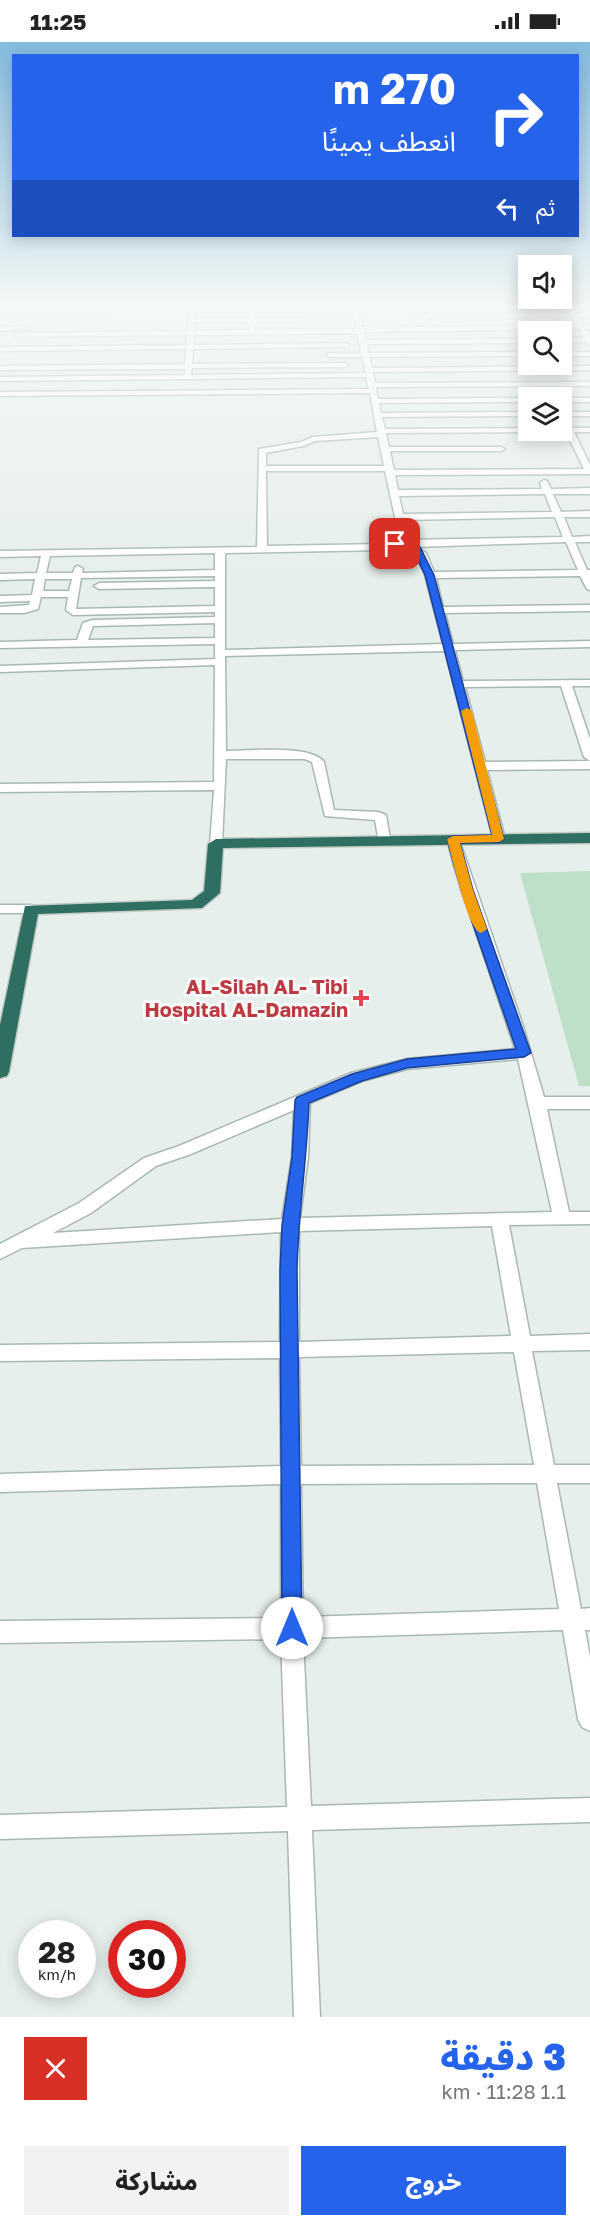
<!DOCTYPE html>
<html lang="ar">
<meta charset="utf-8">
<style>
:root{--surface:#fff;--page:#f2f2f2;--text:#222;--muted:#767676;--accent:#2563eb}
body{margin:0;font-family:"Golos Text","Noto Sans Arabic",sans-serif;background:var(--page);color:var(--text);direction:rtl;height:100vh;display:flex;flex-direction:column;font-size:22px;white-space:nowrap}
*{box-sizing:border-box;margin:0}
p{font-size:20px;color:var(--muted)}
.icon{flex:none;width:33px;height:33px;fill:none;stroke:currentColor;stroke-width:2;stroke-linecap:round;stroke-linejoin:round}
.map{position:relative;height:1975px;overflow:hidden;direction:ltr}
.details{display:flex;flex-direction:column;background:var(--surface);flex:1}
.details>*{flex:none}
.banner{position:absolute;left:12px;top:12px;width:567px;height:183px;border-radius:0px;box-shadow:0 3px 15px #0003;direction:rtl;background:#2563eb;color:#fff;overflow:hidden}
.fabs{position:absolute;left:518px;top:213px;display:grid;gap:12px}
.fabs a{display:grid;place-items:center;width:54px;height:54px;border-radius:0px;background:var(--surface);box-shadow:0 3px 15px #0003;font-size:30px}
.speed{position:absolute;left:18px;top:1878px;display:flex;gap:12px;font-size:30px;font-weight:700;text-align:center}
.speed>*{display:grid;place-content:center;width:78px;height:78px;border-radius:50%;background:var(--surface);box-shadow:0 3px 15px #0003;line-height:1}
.speed small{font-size:15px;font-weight:400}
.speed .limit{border:9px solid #d22;background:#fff;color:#111}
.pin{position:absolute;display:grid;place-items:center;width:51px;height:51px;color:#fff;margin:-26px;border-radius:12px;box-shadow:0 3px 9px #0006}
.me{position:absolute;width:66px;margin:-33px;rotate:0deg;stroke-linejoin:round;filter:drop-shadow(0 0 4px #0008)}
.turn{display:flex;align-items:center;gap:21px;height:126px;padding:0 24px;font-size:27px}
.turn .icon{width:78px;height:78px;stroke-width:2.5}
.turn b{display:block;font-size:42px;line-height:51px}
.then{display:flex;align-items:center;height:57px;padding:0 24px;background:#0003;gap:12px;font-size:22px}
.round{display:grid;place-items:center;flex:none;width:63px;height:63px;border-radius:0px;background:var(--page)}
.overview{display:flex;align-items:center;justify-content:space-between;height:102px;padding:0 24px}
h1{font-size:36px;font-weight:800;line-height:45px;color:var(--accent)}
.action{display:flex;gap:12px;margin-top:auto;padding:12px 24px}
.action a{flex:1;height:69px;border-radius:0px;background:var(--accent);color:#fff;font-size:24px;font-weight:800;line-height:69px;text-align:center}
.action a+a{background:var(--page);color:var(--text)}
.status{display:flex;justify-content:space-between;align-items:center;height:42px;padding:0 30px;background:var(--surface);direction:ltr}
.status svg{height:16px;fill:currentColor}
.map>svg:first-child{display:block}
</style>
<div class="status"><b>11:25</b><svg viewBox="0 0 49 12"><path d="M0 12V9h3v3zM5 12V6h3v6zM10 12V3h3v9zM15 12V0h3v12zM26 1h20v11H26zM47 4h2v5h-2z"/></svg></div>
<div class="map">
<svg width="590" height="1975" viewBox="0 0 590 1975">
<rect width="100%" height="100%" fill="#e6efeb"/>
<!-- green -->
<polygon fill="#bfe0c8" points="590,829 590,1044 579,1044 520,831"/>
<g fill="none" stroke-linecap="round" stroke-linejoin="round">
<!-- minor casing -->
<g stroke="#a8b8b2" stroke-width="3">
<g id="minor">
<path d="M 190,263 L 196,263 L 195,276 L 248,276 L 248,263 L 254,263 L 255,276 L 354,275 L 352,263 L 428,264 L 425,266 L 359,266 L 363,285 L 405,285 L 429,272 L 569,271 L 565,263 L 571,263 L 576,271 L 590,271 L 590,275 L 578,275 L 583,283 L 590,283 L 590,287 L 585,287 L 590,295 L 590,303 L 586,300 L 561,300 L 561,296 L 584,296 L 579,287 L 364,290 L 366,298 L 528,297 L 528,301 L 367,302 L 368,311 L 528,310 L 528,314 L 369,315 L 372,326 L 590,324 L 590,328 L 373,330 L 375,341 L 590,340 L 590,344 L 376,345 L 378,357 L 528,356 L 528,360 L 379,361 L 381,371 L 528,370 L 528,374 L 382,375 L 385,387 L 528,386 L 528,388 L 532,388 L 528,390 L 386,391 L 389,405 L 501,405 L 505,407 L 501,409 L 390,409 L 394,428 L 584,427 L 566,390 L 557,388 L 564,386 L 561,370 L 590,370 L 590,374 L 566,374 L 572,386 L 590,386 L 590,390 L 574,390 L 590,423 L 590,432 L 395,433 L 398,448 L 542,447 L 540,441 L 544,438 L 547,439 L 551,447 L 590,446 L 590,452 L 553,452 L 561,470 L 590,469 L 590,475 L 564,475 L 572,495 L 590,494 L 590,500 L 575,500 L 587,528 L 590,528 L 590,548 L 587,547 L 580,534 L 436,536 L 443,565 L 590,563 L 590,569 L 445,571 L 453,602 L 590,599 L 590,605 L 455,608 L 463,639 L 590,638 L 590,644 L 572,644 L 590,697 L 590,719 L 584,715 L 561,644 L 465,645 L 485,720 L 590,719 L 590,727 L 487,728 L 505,797 L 504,800 L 494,800 L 493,797 L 445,609 L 225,614 L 226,709 C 248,709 311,702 324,720 L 334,768 L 378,770 L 386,773 L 390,797 L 389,800 L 379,800 L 375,778 L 325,774 L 312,720 L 305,717 L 226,717 L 222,802 L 216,806 L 210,802 L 214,748 L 0,750 L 0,742 L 214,740 L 215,623 L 0,630 L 0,624 L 215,617 L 215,602 L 0,606 L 0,600 L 77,598 L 83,581 L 92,578 L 215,575 L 215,570 L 73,573 L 66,568 L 68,555 L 41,555 L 38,567 L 24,571 L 0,571 L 0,565 L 29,563 L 30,559 L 0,560 L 0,554 L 32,553 L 35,537 L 0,538 L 0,532 L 37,531 L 41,514 L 0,515 L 0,509 L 257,505 L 259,407 L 301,400 L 313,395 L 377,390 L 370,351 L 0,354 L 0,350 L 369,347 L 366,335 L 0,339 L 0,335 L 185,333 L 185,327 L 0,328 L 0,324 L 185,322 L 186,307 L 0,309 L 0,305 L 187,303 L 187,293 L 17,295 L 14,293 L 17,291 L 188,289 L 189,268 L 0,270 L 0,266 ZM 572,275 L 576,283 L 415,285 L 430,276 ZM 355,279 L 357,287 L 255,288 L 255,280 ZM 195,280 L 248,280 L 249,288 L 195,289 ZM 357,291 L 361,311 L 330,311 L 326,313 L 330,315 L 362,315 L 366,331 L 191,333 L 192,326 L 345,325 L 349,323 L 345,321 L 192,322 L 193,307 L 346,305 L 349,303 L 346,301 L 194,303 L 194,293 ZM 378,395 L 384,424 L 266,424 L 266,411 L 303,404 L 315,399 ZM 266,429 L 385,429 L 395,475 L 395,498 L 384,502 L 267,504 ZM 545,452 L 552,470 L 403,472 L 399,454 ZM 555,475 L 563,495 L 405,498 L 404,478 ZM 566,500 L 578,528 L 434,530 L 426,511 L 416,505 ZM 399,503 L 417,513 L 425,533 L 443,602 L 225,608 L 225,511 L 385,508 ZM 215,511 L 215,528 L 82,531 L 83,527 L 78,524 L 75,525 L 73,531 L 46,531 L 50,514 ZM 215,534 L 215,539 L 99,541 L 94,544 L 99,547 L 215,545 L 215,564 L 76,567 L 81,536 ZM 45,537 L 72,537 L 69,549 L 43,549 ZM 215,581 L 215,596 L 88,598 L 93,584 Z"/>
<polygon points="28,284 30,287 0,289 0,285"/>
<rect x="561" y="310" width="29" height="4"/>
<rect x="561" y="356" width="29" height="4"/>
<path d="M 453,793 L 459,797 L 523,984 L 544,1055 L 590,1055 L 590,1067 L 547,1067 L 569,1170 L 590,1170 L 590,1182 L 509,1183 L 530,1294 L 590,1292 L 590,1308 L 532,1309 L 554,1423 L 590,1423 L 590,1441 L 557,1441 L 581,1567 L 590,1566 L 590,1588 L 585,1588 L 590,1615 L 590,1689 L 582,1685 L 578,1677 L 563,1588 L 303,1596 L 311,1764 L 590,1756 L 590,1780 L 312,1788 L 320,1975 L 294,1975 L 288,1789 L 0,1797 L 0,1773 L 287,1765 L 281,1597 L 0,1601 L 0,1579 L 281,1576 L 281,1442 L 0,1450 L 0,1432 L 281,1424 L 280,1316 L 0,1319 L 0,1303 L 280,1300 L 281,1190 L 22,1206 L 0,1217 L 0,1202 L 79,1161 L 144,1116 L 179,1104 L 351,1031 L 407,1017 L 515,1007 L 454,824 L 447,797 ZM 518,1017 L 552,1170 L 300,1176 L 308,1115 L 310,1061 L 362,1039 L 407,1027 ZM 294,1068 L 292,1115 L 282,1177 L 53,1191 L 91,1171 L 156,1124 L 191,1112 ZM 492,1184 L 511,1294 L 299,1300 L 299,1189 ZM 514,1310 L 534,1423 L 301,1424 L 299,1315 ZM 537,1441 L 559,1567 L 303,1575 L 301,1442 Z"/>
<polygon points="0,863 31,863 38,867 31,871 0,871"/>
</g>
</g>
<!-- highway casing -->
<g stroke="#c2cac8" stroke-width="3">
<polygon id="highway" points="590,791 590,801 223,806 220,851 202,866 38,872 9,1030 7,1034 0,1036 0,983 25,864 192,858 204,849 208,802 216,797"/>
</g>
<!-- minor -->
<use href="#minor" fill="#fff" fill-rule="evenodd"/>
<!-- highway -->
<use href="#highway" fill="#2f6f62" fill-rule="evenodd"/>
</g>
<!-- sky -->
<linearGradient id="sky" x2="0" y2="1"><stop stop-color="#84bce0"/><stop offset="0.49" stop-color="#f4f8f6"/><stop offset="1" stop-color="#f4f8f6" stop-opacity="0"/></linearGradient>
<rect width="590" height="539" fill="url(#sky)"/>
<!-- route -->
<path fill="#2563eb" stroke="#184099" stroke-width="1.5" d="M 400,496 L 420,505 L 434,533 L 504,797 L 499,800 L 460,801 L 473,848 L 531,1011 L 524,1015 L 407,1026 L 362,1039 L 309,1061 C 307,1117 298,1173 297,1229 L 302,1586 L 299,1593 L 292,1596 L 285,1593 L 282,1586 L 280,1229 L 282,1183 L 292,1115 L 295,1058 L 297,1055 L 352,1032 L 407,1017 L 516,1007 L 461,848 L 447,797 L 453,794 L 492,793 L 425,533 L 413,509 L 401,502 L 395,504 L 391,502 Z"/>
<!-- slow -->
<path fill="#f59e0b" d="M 467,666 L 472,669 L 504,797 L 499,800 L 460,801 L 473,848 L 487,887 L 481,891 C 467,887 452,813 447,797 L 453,794 L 492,793 L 461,669 Z"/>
<!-- markers -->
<path fill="#e0444e" stroke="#f7fbf9" stroke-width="2" d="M358 947h6v6h6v6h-6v6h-6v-6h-6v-6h6z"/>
<g text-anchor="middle" stroke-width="6" stroke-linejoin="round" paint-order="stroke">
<!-- health labels -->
<g font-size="20" font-weight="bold" fill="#be3a42" stroke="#f7fbf9" text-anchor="end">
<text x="348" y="952">AL-Silah AL- Tibi<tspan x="348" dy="23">Hospital AL-Damazin</tspan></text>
</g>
</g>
</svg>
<div class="fabs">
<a><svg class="icon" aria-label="sound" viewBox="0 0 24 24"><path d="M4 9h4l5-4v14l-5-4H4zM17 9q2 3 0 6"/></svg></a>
<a><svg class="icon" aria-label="search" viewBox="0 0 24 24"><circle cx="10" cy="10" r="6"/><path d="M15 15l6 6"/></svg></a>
<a><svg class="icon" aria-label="layers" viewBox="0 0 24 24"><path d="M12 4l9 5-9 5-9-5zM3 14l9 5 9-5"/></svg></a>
</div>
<div class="speed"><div>28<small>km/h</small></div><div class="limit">30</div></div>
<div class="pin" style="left:395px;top:502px;background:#d93025"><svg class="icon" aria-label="arrive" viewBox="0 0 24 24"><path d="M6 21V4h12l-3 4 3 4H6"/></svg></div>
<svg class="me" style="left:292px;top:1586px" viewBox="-20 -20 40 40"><circle r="19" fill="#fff"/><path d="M0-13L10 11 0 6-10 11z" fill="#2563eb"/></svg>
<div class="banner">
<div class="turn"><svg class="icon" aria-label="right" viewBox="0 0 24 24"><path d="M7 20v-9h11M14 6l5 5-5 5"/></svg><div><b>270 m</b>انعطف يمينًا</div></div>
<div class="then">ثم<svg class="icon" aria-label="left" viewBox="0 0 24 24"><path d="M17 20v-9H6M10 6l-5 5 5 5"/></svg></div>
</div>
</div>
<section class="details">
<div class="overview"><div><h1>3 دقيقة</h1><p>1.1 km · 11:28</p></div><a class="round" style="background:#d93025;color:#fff"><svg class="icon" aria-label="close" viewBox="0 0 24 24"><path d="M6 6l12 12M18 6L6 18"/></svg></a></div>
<div class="action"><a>خروج</a><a>مشاركة</a></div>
</section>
